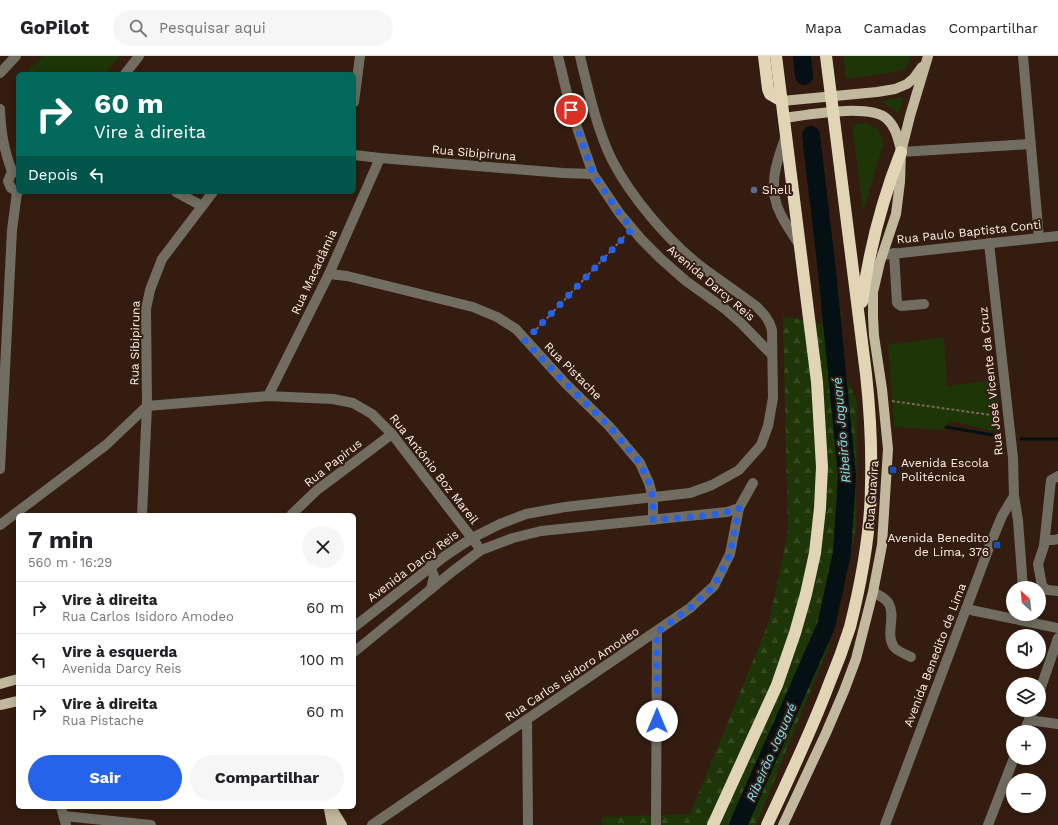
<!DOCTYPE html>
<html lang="pt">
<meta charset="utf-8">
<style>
:root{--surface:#fff;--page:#f6f6f6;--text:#202124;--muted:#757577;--line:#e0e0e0;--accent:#2563eb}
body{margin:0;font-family:"Work Sans",sans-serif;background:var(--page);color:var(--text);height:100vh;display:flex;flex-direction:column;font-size:15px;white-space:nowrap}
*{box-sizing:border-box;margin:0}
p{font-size:13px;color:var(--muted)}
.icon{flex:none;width:22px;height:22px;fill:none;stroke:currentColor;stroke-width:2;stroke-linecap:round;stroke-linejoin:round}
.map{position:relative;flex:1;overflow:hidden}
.panel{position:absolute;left:16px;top:457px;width:340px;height:296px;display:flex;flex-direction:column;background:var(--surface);border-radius:6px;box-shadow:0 2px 10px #0003}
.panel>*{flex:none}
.top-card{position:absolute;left:16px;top:16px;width:340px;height:122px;border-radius:6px;box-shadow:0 2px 10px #0003;background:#00695c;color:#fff;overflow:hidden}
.needle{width:26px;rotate:333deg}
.fabs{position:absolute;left:1006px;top:525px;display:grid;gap:8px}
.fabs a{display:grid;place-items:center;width:40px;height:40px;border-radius:50%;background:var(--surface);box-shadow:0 2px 10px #0003;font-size:20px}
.pin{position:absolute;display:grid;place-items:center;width:34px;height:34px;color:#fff;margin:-17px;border:2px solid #fff;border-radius:50%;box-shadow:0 1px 4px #0007}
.me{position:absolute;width:44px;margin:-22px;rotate:0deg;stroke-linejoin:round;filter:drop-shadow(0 0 3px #0008)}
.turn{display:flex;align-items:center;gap:14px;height:84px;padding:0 12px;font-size:18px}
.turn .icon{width:52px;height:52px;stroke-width:2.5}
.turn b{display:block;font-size:28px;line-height:34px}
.then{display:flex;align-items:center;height:38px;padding:0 12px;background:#0003;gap:8px;font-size:15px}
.round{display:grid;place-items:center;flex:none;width:42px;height:42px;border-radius:21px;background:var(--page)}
.overview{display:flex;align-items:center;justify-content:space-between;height:68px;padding:0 12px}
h1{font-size:24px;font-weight:700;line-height:30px}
.button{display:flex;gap:8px;margin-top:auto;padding:8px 12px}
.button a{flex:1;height:46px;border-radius:24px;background:var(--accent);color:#fff;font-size:16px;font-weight:700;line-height:46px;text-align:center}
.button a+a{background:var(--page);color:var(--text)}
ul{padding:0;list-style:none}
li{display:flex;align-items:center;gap:12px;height:52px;padding:0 12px;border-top:1px solid var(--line)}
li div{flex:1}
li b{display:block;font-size:15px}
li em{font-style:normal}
header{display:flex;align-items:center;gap:24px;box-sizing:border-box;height:56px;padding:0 20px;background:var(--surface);border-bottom:1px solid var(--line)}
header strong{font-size:19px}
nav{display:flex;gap:22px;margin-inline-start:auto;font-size:14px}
.search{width:280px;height:36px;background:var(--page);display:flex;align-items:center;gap:10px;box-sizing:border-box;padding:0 14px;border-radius:22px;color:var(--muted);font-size:15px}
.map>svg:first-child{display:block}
</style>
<header>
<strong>GoPilot</strong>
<div class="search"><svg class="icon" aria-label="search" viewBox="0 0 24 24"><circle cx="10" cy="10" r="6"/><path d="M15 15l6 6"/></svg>Pesquisar aqui</div>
<nav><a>Mapa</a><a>Camadas</a><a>Compartilhar</a></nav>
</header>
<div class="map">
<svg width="1058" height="769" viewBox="0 0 1058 769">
<defs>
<pattern id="forest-firs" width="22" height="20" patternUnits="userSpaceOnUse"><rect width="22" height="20" fill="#1e3507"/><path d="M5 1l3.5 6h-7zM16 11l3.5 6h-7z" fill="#34491f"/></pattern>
</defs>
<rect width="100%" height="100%" fill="#341d10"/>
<!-- green -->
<g fill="#1e3507">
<polygon points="44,0 120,0 104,18 26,18 31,11"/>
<polygon points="843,0 911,0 907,10 902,15 846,23"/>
<polygon points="904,41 898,58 890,51 880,45"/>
<path d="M 864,67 C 875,69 883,78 883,89 L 863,156 L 852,68 Z"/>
<polygon points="944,281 947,330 996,324 1002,377 950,365 943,374 894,371 888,289"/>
</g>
<!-- forest -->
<polygon fill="url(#forest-firs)" points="783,260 822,268 857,346 856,473 829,589 756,769 602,769 602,761 690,758 769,566 788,476"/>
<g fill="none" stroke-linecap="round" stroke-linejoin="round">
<!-- stream -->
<g stroke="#041013" stroke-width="3">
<polyline points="946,371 999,380"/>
<polyline points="1021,383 1058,383"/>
</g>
<!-- river -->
<g stroke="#041013" stroke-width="18">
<polyline points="802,0 804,20"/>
<polyline points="738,769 826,570 842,497 847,420 827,215 811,79"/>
</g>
<!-- path -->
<g stroke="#7a665b" stroke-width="2" stroke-dasharray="3 2" stroke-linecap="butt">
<polyline points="533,277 625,180"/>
<polyline points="892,345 998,360"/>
</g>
<!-- minor -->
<g stroke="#726d61" stroke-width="10">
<polyline points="558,0 571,54 593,118 620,158 641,183 661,203 686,225 725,253 741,267 772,299"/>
<polyline points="1023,0 1039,182"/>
<polyline points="0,17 16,0"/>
<polyline points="125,18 139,0"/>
<polyline points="354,46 360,0"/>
<path d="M 0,53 C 1,78 4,93 12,116"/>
<path d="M 786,80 C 776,106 767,133 781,159 C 786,169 793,179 799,188"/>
<polyline points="901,96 1030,88"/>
<polyline points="354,99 380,102 563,117 593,118"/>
<polyline points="18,114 11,118 8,125 11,132 18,136"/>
<polyline points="176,136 202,150"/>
<polyline points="989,187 1013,402 1014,440 1018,464 1023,532"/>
<polyline points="894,197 897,247 901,250 924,248"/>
<polyline points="882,199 1058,180"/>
<polyline points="329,218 347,220 473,251 497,261 516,273 566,328 609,370 640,407 649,427 653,442 653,464"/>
<polyline points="268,340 329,218 380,102"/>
<polyline points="0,413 12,174 17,136"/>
<polyline points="1058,420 1051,424 1044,490 1038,508 1042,530 1047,534 1058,535"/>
<polyline points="142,459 147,350 146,253 150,234 162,203 213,136"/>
<polyline points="291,459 317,434 392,378"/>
<polyline points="0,469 106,389 147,350 268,340 333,343 353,347 372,358 392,378 481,494"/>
<polyline points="1045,484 1054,484 1058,483"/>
<polyline points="430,510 434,520 431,533"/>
<path d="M 873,536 C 878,539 886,542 889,548 C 896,561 885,578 894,591 C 898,596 906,598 911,601"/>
<polyline points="966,553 1058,572"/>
<path d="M 354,571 L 445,500 L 472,482 L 500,468 L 526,458 L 565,451 L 690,437 L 712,429 L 739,414 L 761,389 L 768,370 L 773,342 L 772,274 C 769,263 764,258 756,250 C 737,236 718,223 699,209 C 667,183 631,141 612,104 C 597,74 588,33 580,0"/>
<polyline points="354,596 453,515 481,494 513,482 541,475 727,456 739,452 753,427"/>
<polyline points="1039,637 1058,582"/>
<polyline points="527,664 528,769"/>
<polyline points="1029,664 1058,668"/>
<polyline points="1024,676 1033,654"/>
<polyline points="61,751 66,769"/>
<polyline points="64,760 151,769"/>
<polyline points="372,769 690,552 714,530 730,498 739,452"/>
<polyline points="656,769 657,576"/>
<polyline points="885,769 990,489 1002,460 1014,440"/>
<polyline points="988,769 1014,702"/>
</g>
<!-- major -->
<g stroke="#c1b89e" stroke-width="10">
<polyline points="782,45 877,36 895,33 907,28 914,22 922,11"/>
<path d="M 784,62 C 807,59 870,47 887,63 C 896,71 898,83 901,94"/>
<polyline points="0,628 18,623"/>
<polyline points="0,649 18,645"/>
<polyline points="331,751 342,769"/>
<polyline points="329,753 332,769"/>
<polyline points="783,769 826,677 844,635 856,603 873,536 882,489 888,393 882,333 874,280 873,260 873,236 880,206 896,158 900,126 901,96 910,60 928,0"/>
</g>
<!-- highway -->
<g stroke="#e1d5b6" stroke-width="12">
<polyline points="764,0 768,33 770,38 782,45"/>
<path d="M 862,246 C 869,195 882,144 901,96"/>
<polyline points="713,769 777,629 795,577 806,538 815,497 820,452 822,411 817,326 776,0"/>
<path d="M 767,769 C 789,722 811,676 829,628 C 837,609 844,590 850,571 C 861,527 871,472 871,427 C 872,391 870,355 866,318 L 826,0"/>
</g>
</g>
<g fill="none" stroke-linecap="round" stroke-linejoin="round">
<!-- route -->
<path stroke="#2563eb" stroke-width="7" stroke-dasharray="0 12.6" d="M 571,54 L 593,118 L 620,158 L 632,173 L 525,285 L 566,328 L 609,370 L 640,407 L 649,427 L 653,442 L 653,464 C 682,461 712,462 739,452 L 730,498 L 714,530 L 690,552 L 657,576 L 657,665"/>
</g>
<!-- markers -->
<circle fill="#5c6f8a" stroke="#341d10" stroke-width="1.5" cx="754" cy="134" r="4"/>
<g fill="#1a4fb4" stroke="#341d10" stroke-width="1.5">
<rect x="889" y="410" width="8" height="8" rx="2"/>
<rect x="993" y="485" width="8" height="8" rx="2"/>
</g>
<g text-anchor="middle" stroke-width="4" stroke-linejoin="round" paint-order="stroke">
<!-- street labels -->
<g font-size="12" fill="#fef0ea" stroke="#341d10">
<text transform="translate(474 97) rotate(5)" y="4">Rua Sibipiruna</text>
<text transform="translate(969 176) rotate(-6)" y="4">Rua Paulo Baptista Conti</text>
<text transform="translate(314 216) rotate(-65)" y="4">Rua Macadâmia</text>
<text transform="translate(711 227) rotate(40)" y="4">Avenida Darcy Reis</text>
<text transform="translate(135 287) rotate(-89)" y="4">Rua Sibipiruna</text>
<text transform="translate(573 315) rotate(45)" y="4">Rua Pistache</text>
<text transform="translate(991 325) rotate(-96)" y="4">Rua José Vicente da Cruz</text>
<text transform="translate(333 407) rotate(-38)" y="4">Rua Papirus</text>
<text transform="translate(434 413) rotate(52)" y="4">Rua Antônio Boz Mareil</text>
<text transform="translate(872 439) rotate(-86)" y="4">Rua Guavira</text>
<text transform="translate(413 510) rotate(-37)" y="4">Avenida Darcy Reis</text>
<text transform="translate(935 599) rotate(-69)" y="4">Avenida Benedito de Lima</text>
<text transform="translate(572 618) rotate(-34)" y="4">Rua Carlos Isidoro Amodeo</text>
</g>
<!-- poi labels -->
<g font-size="12" fill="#fef0ea" stroke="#341d10" text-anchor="start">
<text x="762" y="138">Shell</text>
<text x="901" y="411">Avenida Escola<tspan x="901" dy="14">Politécnica</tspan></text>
<text x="989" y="486" text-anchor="end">Avenida Benedito<tspan x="989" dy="14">de Lima, 376</tspan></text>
</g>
<!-- water labels -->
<g font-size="13" font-style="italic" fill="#7ae6fd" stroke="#341d10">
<text transform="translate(841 374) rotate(-95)" y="5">Ribeirão Jaguaré</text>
<text transform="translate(771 696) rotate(-66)" y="5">Ribeirão Jaguaré</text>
</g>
</g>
</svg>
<div class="fabs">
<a><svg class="needle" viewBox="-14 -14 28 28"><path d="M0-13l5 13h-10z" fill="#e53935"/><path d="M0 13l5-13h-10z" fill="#757577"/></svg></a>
<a><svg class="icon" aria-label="sound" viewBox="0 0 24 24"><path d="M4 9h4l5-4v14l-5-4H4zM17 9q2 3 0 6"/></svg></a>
<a><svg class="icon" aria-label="layers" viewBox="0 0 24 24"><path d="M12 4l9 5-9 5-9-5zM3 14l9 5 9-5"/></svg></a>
<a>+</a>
<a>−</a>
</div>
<div class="pin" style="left:571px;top:54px;background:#d93025"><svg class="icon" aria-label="arrive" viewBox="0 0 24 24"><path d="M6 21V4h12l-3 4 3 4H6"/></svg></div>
<svg class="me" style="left:657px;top:665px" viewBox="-20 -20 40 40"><circle r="19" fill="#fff"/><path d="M0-13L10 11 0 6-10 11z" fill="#2563eb"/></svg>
<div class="top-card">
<div class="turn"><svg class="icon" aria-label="right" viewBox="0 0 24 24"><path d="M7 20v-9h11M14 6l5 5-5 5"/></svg><div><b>60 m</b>Vire à direita</div></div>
<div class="then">Depois<svg class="icon" aria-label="left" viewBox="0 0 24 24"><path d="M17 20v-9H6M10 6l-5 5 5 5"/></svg></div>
</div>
<section class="panel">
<div class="overview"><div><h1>7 min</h1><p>560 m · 16:29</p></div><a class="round"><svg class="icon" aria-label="close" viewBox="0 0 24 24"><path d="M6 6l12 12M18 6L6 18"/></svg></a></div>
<ul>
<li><svg class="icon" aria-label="right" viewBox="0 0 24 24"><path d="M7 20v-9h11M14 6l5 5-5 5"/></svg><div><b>Vire à direita</b><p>Rua Carlos Isidoro Amodeo</p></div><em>60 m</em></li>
<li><svg class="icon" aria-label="left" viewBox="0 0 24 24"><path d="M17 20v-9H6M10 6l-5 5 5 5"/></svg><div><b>Vire à esquerda</b><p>Avenida Darcy Reis</p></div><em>100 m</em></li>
<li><svg class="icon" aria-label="right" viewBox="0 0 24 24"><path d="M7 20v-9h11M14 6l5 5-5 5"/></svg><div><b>Vire à direita</b><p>Rua Pistache</p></div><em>60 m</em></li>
</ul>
<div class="button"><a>Sair</a><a>Compartilhar</a></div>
</section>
</div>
